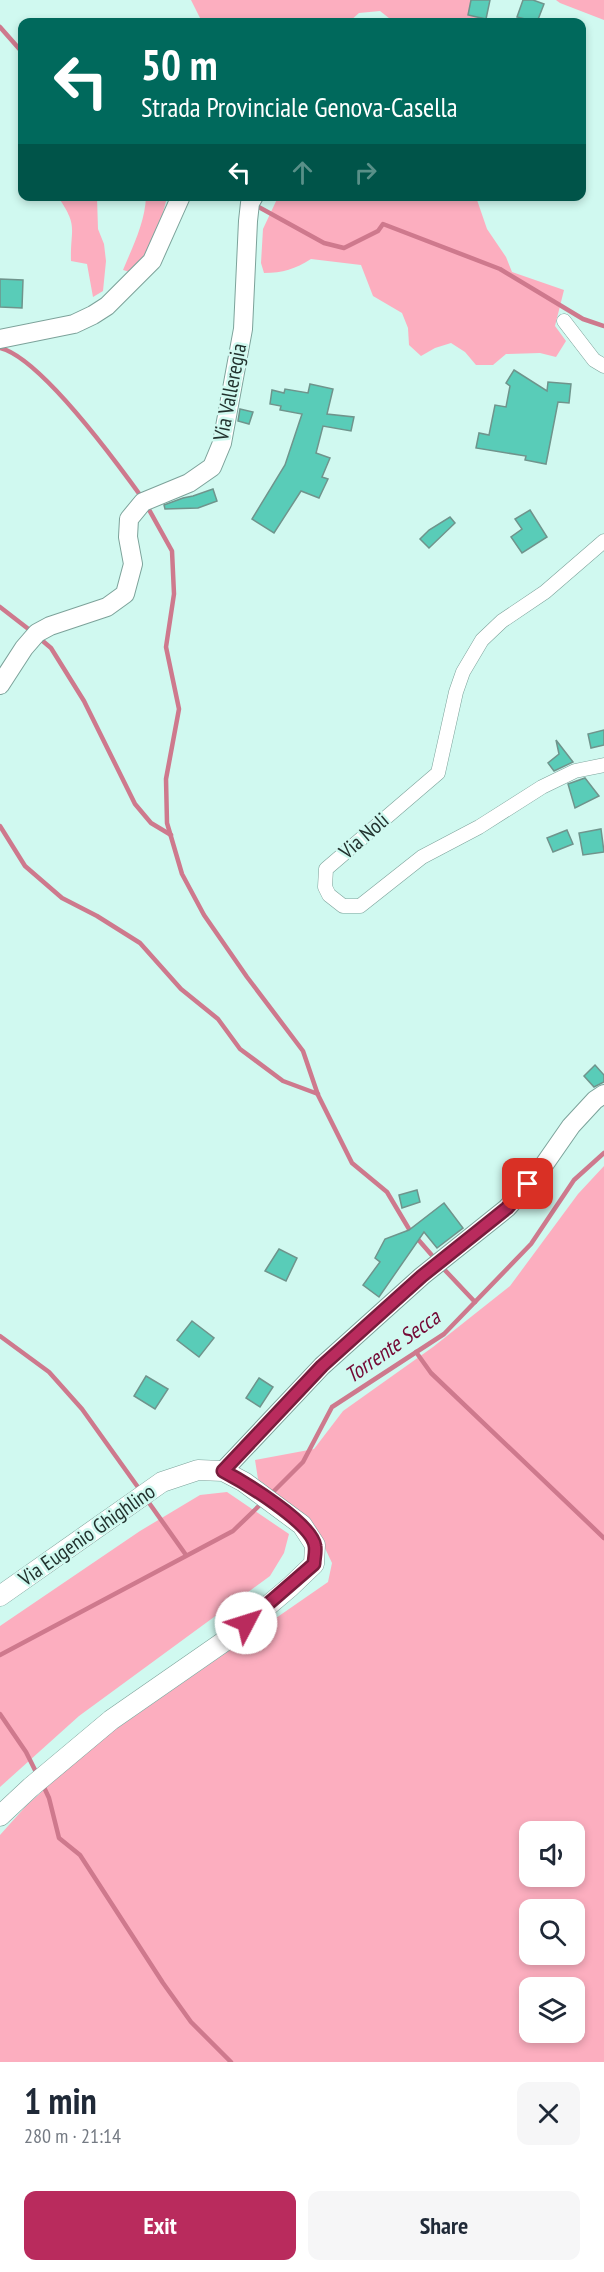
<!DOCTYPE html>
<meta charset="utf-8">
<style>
:root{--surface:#fff;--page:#f6f6f7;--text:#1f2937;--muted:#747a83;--accent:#b92b5d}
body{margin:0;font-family:"PT Sans Narrow",sans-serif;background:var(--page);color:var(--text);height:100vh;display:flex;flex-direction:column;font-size:22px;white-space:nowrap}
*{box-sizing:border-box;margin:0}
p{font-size:20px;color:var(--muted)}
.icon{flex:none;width:33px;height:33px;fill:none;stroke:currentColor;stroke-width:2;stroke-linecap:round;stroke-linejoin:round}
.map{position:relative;height:2062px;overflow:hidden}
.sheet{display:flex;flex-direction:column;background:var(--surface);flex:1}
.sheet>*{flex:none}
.guide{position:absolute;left:18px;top:18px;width:568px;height:183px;border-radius:12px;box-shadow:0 3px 9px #0003;background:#00695c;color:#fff;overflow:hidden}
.tools{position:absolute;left:519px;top:1821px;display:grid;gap:12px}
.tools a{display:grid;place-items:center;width:66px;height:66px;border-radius:12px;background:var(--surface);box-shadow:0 3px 9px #0003;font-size:30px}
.pin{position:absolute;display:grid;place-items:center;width:51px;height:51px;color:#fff;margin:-26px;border-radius:12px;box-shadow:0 3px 9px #0006}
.me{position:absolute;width:66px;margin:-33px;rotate:50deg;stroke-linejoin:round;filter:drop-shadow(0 0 4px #0008)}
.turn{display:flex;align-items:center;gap:21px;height:126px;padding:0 24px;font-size:27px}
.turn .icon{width:78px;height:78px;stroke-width:2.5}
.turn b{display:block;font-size:42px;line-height:51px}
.lanes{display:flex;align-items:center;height:57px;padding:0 24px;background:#0003;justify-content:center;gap:30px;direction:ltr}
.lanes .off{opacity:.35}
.round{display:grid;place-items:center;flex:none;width:63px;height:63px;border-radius:12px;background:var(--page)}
.headline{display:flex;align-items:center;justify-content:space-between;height:102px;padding:0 24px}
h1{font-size:36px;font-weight:700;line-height:45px}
.primary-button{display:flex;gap:12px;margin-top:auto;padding:12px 24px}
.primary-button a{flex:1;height:69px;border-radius:12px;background:var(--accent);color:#fff;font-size:24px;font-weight:700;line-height:69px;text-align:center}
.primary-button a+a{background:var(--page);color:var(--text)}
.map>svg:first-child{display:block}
</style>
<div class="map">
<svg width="604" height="2062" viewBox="0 0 604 2062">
<rect width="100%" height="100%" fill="#d0f9f0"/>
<!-- green -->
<g fill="#fcaebf" fill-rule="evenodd">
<polygon points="191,0 487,0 486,15 482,22 394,22 380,11 359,13 349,22 202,22"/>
<polygon points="556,0 604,0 604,20 560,3"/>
<path d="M 58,197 L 97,197 L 98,229 L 104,244 L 106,261 L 103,291 L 93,297 L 87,264 L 71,261 C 70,228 79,227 58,197 Z"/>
<path d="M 146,197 L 167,197 C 160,227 151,247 133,273 L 123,270 C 133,246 145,222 146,197 Z"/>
<path d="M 278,197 L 476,197 L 487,229 L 506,257 L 512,272 L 564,290 L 555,326 L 566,341 L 556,357 L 540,353 L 506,354 L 493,365 L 476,365 L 465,352 L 451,343 L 435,348 L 421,356 L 409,345 L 408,328 L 402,313 L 373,296 L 361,265 L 311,259 C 295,269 283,273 264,273 L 261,263 L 263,229 Z"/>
<path d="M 604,1166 L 604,2062 L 0,2062 L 0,1835 L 26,1806 L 96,1743 L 328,1582 L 332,1563 L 314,1525 L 258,1479 L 255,1460 L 314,1449 L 343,1411 L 433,1347 L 510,1286 L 578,1194 ZM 530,1832 L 574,1832 L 574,1876 L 530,1876 ZM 530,1910 L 574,1910 L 574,1954 L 530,1954 ZM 530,1988 L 574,1988 L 574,2032 L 530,2032 Z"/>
<polygon points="227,1492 289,1534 284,1553 270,1576 79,1716 0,1787 0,1626 140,1531 200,1495"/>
</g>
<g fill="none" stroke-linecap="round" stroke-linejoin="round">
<!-- stream -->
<g stroke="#ce798d" stroke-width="4.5">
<polyline points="0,27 22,52"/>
<polyline points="236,196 247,201"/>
<polyline points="255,205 324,243 344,248 378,231 383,224 500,269 583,319 604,326"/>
<path d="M 0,348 C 41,358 117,463 143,499"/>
<polyline points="147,506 172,551 174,594 166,647 179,709 166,779 167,823 182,874 204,915 247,977 303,1051 318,1095 352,1163 387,1192 409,1229 436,1260"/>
<polyline points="0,607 31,631"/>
<polyline points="38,637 51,648 84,701 135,804 151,823 171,835"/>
<polyline points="0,826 25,866 62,898 97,916 140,943 181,989 218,1019 240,1049 283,1081 318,1094"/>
<polyline points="441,1266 475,1302"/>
<polyline points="0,1336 49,1372 82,1409 140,1490"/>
<polyline points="416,1352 431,1373 604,1538"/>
<polyline points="269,1496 303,1462 332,1407 444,1334 531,1244 574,1180 604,1153"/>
<polyline points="147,1500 186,1555"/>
<polyline points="0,1655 233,1531 263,1502"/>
<polyline points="0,1714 26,1752 38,1776"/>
<polyline points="42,1783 49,1798 59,1838 80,1855 163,1983 191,2022 231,2062"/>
</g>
</g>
<!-- building -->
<g fill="#59ccb8" stroke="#6f948c" stroke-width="1.5">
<polygon points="471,0 490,0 486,19 468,15"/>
<polygon points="523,0 533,0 544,4 537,22 517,17"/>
<polygon points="0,279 23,280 22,308 0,307"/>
<polygon points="514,370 547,391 548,382 571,384 569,403 558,402 546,464 525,460 526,456 476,448 479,433 489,435 495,405 506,407 510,386 506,383"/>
<polygon points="310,384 333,389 327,414 354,417 351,431 323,426 316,453 330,458 322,477 328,479 319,498 301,491 274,533 252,519 285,465 302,414 280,410 281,406 270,404 272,390 284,393 285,389 308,393"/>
<polygon points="240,409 253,412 249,424 238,421"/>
<polygon points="213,489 217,501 198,508 165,509 164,505 183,498 193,496"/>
<polygon points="530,510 547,537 522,553 511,537 522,529 515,519"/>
<polygon points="450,517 455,523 429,548 420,539 429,530"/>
<polygon points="604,730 604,745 591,748 588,734"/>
<polygon points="556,740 573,762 554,771 548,763 559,754"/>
<polygon points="585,778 599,796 575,808 568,784"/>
<polygon points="601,829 604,852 583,855 579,833"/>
<polygon points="567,830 573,844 553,852 547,838"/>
<polygon points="595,1065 604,1075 604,1082 594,1087 584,1076"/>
<polygon points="417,1190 420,1202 402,1208 399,1195"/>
<polygon points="444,1203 463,1228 437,1248 424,1232 379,1297 363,1285 380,1262 375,1258 385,1239 409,1230"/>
<polygon points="279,1249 297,1258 286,1281 265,1271"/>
<polygon points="192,1321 214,1338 199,1357 177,1340"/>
<polygon points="146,1376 168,1389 155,1409 134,1396"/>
<polygon points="259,1378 273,1387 260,1407 246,1398"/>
</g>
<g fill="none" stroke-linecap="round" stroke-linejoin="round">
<!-- minor casing -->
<g stroke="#7ca29a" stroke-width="15">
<g id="minor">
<polyline points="564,321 594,360 604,366"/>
<polyline points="604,541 545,592 502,621 482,640 463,672 456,692 438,773 326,869 325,887 329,895 343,906 360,906 422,857 479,827 542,787 575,771 604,765"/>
</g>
</g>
<!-- tertiary casing -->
<g stroke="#7ca29a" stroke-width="20">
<g id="tertiary">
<polyline points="0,339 74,324 93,315 107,306 152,261 181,196"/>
<polyline points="0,685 24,648 37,633 50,626 107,607 125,594 133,564 128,537 129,519 143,502 189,483 212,467 222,443 243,329 248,221 250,203 254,196"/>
<polyline points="223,1471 322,1366 422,1276 507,1208 539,1172 571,1126 595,1100 604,1094"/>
</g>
</g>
<!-- secondary casing -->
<g stroke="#7ca29a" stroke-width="21">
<polyline id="secondary" points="0,1596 162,1482 198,1470 223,1471 244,1482 302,1525 315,1545 314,1564 290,1587 232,1636 111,1720 31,1787 0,1816"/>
</g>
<!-- minor -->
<use href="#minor" stroke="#fff" stroke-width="14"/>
<!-- tertiary -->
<use href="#tertiary" stroke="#fff" stroke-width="18"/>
<!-- secondary -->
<use href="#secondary" stroke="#fff" stroke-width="20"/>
</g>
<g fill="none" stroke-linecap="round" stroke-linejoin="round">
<!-- route casing -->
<g stroke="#781c3c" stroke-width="15">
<path id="route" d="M 246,1623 L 314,1564 C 314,1559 316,1552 315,1546 C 312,1523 244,1482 223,1471 L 322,1366 L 422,1276 L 507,1208 L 528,1184"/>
</g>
<!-- route -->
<use href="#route" stroke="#b92b5d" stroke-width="10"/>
</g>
<g text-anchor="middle" stroke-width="5" stroke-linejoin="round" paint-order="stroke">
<!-- street labels -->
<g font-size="21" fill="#22322e" stroke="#d0f9f0">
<text transform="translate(230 392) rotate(-79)" y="7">Via Valleregia</text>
<text transform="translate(364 836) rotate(-41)" y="7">Via Noli</text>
<text transform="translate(87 1535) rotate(-35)" y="7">Via Eugenio Ghighlino</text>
</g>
<!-- water labels -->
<g font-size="22" font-style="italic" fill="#740834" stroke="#d0f9f0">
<text transform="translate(392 1346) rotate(-35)" y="8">Torrente Secca</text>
</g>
</g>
</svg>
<div class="tools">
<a><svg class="icon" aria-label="sound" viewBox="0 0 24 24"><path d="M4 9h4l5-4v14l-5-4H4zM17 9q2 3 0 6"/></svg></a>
<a><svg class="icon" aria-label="search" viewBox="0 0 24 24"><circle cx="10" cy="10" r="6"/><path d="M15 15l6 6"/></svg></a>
<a><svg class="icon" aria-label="layers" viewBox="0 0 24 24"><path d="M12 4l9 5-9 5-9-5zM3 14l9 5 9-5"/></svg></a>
</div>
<div class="pin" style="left:528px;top:1184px;background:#d93025"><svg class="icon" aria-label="arrive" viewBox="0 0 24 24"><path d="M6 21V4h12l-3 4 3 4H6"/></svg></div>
<svg class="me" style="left:246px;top:1623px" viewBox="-20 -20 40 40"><circle r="19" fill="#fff"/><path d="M0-13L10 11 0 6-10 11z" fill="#b92b5d"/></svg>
<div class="guide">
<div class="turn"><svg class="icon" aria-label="left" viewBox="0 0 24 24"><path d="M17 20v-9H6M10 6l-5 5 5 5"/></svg><div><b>50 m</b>Strada Provinciale Genova-Casella</div></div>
<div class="lanes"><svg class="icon" aria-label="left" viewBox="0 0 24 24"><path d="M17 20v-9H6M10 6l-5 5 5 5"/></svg><svg class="icon off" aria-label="ahead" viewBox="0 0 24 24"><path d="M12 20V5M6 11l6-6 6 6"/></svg><svg class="icon off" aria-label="right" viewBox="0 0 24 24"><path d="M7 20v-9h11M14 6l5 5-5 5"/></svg></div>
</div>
</div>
<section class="sheet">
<div class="headline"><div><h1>1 min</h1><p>280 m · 21:14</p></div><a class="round"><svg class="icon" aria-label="close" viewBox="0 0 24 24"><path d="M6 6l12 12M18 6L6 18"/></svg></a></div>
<div class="primary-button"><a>Exit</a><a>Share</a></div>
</section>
